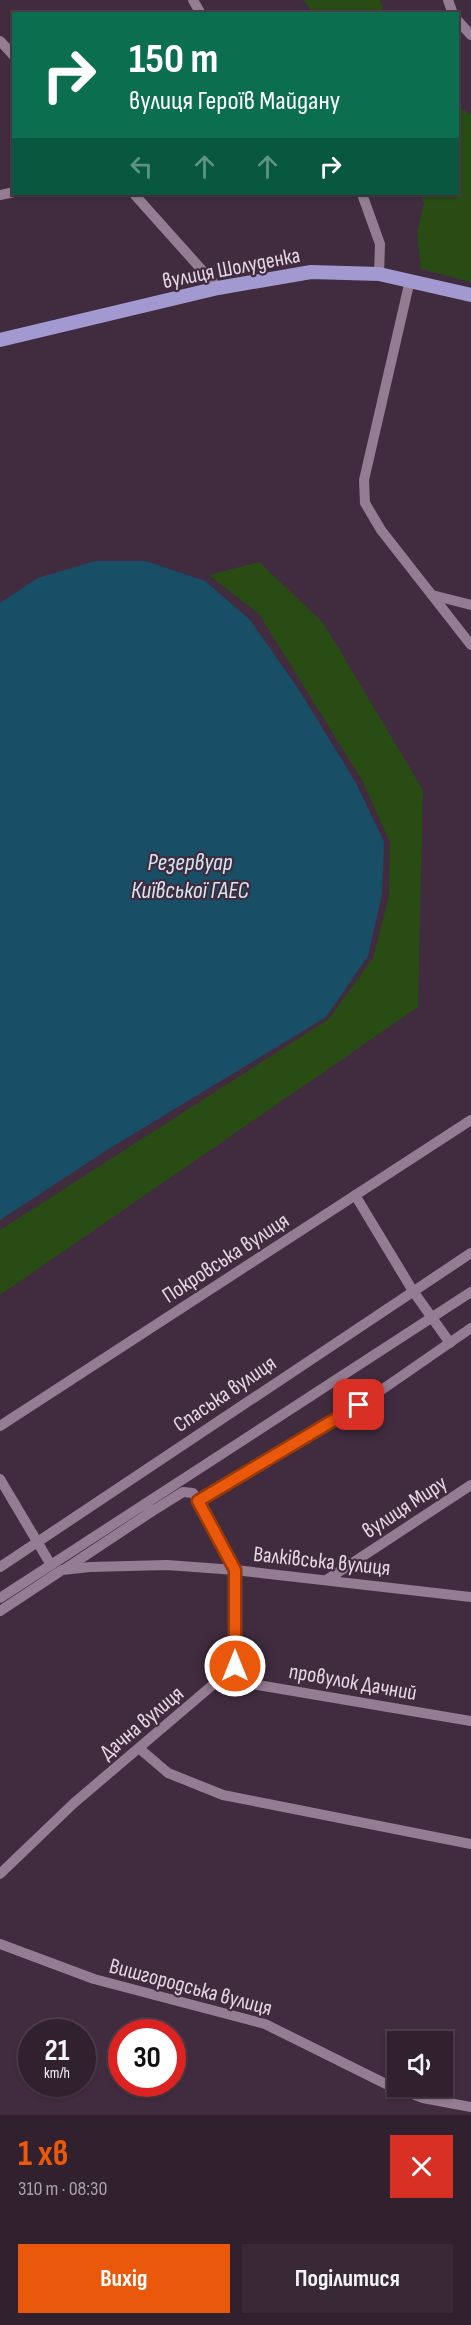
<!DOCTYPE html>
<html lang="uk">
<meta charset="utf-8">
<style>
:root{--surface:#31212f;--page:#392937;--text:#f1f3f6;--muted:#a8a3aa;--line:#4c3e4b;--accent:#ea580c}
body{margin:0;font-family:"Sofia Sans Condensed",sans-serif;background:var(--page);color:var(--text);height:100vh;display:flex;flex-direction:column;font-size:22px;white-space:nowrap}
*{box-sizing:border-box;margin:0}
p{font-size:20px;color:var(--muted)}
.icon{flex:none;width:33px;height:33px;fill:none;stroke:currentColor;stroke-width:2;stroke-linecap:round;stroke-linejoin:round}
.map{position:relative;height:2115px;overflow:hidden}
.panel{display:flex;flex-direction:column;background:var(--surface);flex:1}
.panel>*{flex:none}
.hud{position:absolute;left:12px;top:12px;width:447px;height:183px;border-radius:0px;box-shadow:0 2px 4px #0004,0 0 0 2px var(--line);background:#0b6e4f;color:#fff;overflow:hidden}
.buttons{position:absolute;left:387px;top:2031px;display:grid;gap:12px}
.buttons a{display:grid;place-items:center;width:66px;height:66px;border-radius:0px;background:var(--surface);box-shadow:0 2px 4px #0004,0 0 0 2px var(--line);font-size:30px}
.speed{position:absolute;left:18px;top:2019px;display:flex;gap:12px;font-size:30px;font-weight:700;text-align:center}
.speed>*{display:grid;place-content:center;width:78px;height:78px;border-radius:50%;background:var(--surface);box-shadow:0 2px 4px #0004,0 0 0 2px var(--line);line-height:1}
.speed small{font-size:15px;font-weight:400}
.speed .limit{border:9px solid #d22;background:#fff;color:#111}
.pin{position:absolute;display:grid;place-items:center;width:51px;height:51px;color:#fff;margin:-26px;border-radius:12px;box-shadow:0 3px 9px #0006}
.me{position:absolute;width:66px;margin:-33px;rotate:0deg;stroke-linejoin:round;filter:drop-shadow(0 0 4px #0008)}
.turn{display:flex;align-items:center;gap:21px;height:126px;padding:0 18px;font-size:27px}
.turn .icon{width:78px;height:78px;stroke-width:2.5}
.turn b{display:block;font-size:42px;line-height:51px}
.lanes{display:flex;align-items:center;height:57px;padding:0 18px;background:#0003;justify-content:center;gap:30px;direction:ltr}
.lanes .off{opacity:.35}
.round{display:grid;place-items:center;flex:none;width:63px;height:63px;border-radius:0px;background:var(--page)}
.headline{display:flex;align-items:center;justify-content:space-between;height:102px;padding:0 18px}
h1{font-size:36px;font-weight:700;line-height:45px;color:var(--accent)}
.action{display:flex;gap:12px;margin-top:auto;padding:12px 18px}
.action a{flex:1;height:69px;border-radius:0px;background:var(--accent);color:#fff;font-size:24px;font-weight:700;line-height:69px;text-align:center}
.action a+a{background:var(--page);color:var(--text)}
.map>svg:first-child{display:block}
</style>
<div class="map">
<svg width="471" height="2115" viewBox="0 0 471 2115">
<rect width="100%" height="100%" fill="#412c3f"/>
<!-- green -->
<g fill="#294c15">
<polygon points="303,0 380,0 384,13 314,13"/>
<polygon points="458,106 471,115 471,282 421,269 417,234 424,203 420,194 458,194"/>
<polygon points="259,562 324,624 423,790 418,1007 0,1295 0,1230 329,1019 373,958 389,896 390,842 362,780 259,614 209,575"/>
</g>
<!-- water -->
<polygon fill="#184f66" points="95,561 146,561 205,581 250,620 297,687 356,783 384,842 382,894 368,956 326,1017 107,1150 0,1220 0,603 38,578"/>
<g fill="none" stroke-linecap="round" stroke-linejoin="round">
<!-- minor -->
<g stroke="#947c92" stroke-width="10">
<polyline points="193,0 201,14"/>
<polyline points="448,0 453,14"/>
<polyline points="458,21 471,35"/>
<polyline points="0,41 14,56"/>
<polyline points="134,194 218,288"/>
<polyline points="362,194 380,244 379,274"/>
<polyline points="0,195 14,192"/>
<polyline points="410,280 364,480 365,503 381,530 471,645"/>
<polyline points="432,595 471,605"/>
<polyline points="355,1195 413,1291 450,1343"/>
<polyline points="0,1426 471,1120"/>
<polyline points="0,1479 51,1565"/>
<polyline points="198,1501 341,1418 471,1328"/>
<polyline points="0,1567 471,1253"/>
<polyline points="65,1569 151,1512"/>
<polyline points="328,1579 471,1485"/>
<polyline points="0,1598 471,1292"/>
<polyline points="0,1611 62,1570 90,1567 167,1565 235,1570 471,1597"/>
<polyline points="235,1666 252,1684 471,1721"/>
<polyline points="140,1749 168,1773 223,1795 471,1844"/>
<polyline points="0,1874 74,1803 235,1666 235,1570 198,1501 193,1493 183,1492 151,1512 146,1503"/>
<polyline points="0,1944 94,1979 265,2024 388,2085 423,2098 471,2107"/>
</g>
<!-- major -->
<polyline stroke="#a199d0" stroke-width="14" points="0,340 218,288 311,272 379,274 471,295"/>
</g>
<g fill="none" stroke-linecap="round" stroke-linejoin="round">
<!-- route casing -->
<g stroke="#983908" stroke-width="15">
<polyline id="route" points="235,1666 235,1570 198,1501 359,1405"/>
</g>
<!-- route -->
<use href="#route" stroke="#ea580c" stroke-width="10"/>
</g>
<g text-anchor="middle" stroke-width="4.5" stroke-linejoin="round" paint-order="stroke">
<!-- street labels -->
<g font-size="22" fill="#e5d8e4" stroke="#412c3f">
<text transform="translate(231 267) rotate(-11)" y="8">вулиця Шолуденка</text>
<text transform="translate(225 1257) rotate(-33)" y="8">Покровська вулиця</text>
<text transform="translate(224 1393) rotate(-34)" y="8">Спаська вулиця</text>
<text transform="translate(404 1506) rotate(-33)" y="8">вулиця Миру</text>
<text transform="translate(322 1560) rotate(6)" y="8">Валківська вулиця</text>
<text transform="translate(353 1681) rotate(10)" y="8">провулок Дачний</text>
<text transform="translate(141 1722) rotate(-40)" y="8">Дачна вулиця</text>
<text transform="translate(191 1986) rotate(15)" y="8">Вишгородська вулиця</text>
</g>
<!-- water labels -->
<g font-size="24" font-style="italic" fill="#d2e9f4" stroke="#412c3f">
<text x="190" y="870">Резервуар<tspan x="190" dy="28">Київської ГАЕС</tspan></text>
</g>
</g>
</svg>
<div class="buttons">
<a><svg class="icon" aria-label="sound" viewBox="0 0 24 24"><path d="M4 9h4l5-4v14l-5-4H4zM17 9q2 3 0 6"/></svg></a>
</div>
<div class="speed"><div>21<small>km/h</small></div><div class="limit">30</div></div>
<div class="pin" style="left:359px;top:1405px;background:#d93025"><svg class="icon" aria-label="arrive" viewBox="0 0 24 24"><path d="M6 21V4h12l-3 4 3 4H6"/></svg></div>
<svg class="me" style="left:235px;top:1666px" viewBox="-20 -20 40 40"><circle r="17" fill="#ea580c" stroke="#fff" stroke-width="3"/><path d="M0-11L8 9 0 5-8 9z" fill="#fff"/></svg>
<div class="hud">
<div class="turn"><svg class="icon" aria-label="right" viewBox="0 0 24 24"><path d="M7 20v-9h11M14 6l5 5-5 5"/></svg><div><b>150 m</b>вулиця Героїв Майдану</div></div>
<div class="lanes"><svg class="icon off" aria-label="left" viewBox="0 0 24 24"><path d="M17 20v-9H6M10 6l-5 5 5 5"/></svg><svg class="icon off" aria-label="ahead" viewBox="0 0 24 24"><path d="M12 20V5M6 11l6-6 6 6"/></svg><svg class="icon off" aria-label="ahead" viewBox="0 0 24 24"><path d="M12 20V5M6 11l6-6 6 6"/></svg><svg class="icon" aria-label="right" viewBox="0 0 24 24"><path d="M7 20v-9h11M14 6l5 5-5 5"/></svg></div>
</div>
</div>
<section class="panel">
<div class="headline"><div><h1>1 хв</h1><p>310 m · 08:30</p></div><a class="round" style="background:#d93025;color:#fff"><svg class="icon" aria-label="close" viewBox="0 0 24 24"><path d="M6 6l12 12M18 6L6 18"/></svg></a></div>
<div class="action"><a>Вихід</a><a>Поділитися</a></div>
</section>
